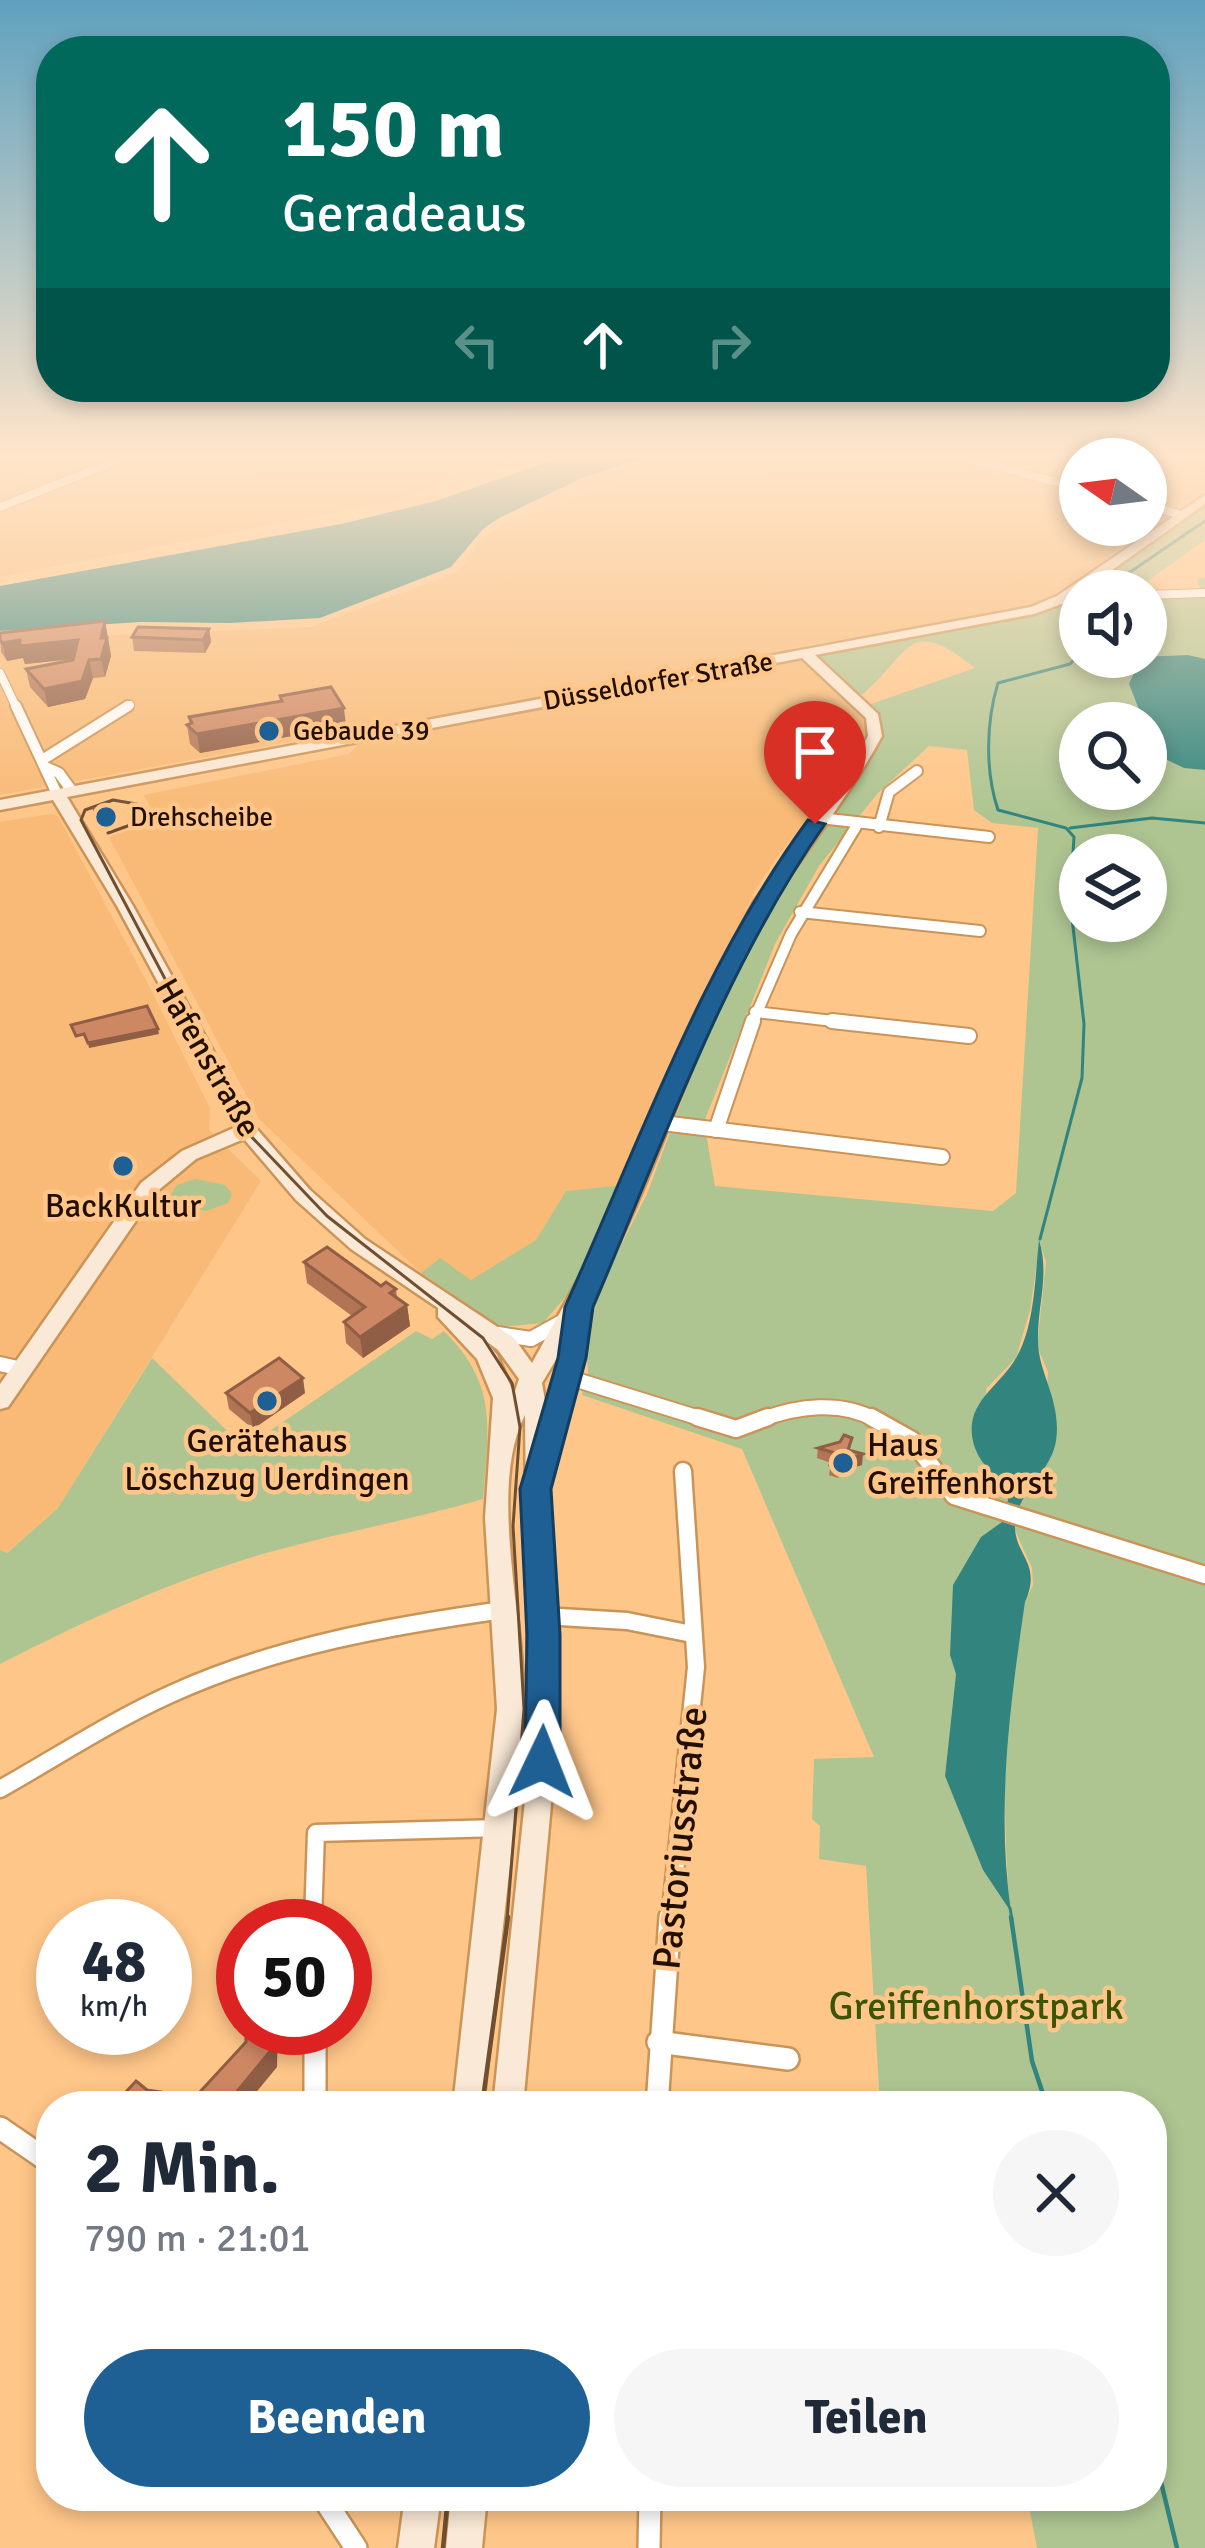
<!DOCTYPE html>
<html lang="de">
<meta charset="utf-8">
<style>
:root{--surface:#fff;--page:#f6f6f7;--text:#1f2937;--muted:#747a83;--accent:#1e5f94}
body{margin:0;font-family:Signika,sans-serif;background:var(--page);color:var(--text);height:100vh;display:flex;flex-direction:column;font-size:45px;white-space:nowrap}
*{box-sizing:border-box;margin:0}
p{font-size:39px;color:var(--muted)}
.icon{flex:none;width:66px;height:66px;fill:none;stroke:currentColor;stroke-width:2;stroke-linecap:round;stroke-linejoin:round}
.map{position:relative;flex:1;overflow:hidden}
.side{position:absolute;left:36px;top:2091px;width:1131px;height:420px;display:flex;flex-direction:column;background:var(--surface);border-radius:48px;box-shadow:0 6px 18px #0003}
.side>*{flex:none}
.hud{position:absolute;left:36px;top:36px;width:1134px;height:366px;border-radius:48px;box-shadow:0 6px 18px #0003;background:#00695c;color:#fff;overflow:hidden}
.needle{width:78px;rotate:284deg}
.buttons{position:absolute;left:1059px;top:438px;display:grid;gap:24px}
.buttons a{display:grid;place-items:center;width:108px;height:108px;border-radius:50%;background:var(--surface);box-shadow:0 6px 18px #0003;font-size:60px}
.speed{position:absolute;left:36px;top:1899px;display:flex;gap:24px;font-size:60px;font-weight:700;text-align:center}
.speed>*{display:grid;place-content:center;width:156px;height:156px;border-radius:50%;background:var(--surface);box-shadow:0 6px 18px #0003;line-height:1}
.speed small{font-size:30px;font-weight:400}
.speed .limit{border:18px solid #d22;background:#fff;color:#111}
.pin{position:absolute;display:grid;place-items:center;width:102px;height:102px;color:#fff;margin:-123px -51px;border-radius:50% 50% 50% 0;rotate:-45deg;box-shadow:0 0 12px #0007}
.pin .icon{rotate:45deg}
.me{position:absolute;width:132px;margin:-66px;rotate:2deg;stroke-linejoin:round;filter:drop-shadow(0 0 9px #0008)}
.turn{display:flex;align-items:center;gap:42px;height:252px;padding:0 48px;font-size:54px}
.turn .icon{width:156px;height:156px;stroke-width:2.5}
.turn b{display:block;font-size:84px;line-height:102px}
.lanes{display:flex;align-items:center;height:114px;padding:0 48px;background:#0003;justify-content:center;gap:60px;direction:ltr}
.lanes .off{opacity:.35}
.round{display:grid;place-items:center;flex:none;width:126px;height:126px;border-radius:63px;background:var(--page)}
.head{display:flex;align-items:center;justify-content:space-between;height:204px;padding:0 48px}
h1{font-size:72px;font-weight:700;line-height:90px}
.button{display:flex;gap:24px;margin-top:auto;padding:24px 48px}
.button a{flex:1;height:138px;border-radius:72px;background:var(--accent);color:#fff;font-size:48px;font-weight:700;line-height:138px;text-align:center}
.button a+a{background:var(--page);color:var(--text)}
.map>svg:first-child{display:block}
</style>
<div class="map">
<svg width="1205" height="2548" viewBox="0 0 1205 2548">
<rect width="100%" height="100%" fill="#ffc689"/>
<!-- built -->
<g fill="#f8ba76" fill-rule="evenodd">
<polygon points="80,459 510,459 512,460 400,500 0,577 0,489"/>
<path d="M 682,459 L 1205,459 L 1205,489 L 1051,596 L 1028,607 L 793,648 L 871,721 L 871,731 L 855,762 L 778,855 L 754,892 L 622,1185 L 566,1191 L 536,1240 L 470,1281 L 440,1259 L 421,1273 L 259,1119 L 109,837 L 150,823 L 152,811 L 144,795 L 349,754 L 375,726 L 0,795 L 0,640 L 311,627 L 459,571 L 476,545 L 503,524 ZM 1080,459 L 1146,459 L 1146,525 L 1080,525 Z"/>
<polygon points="50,814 58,816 147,982 210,1108 209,1130 261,1181 58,1508 6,1553 0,1550 0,822"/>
</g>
<!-- green -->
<g fill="#aec592" fill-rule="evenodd">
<polygon points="1205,505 1205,540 1136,589 1142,591 1084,591"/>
<polygon points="1205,578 1205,659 1146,656 1146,592 1201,590 1196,579"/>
<path d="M 1080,594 L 1080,657 L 1141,657 L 1135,663 L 1145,723 L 1080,723 L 1080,789 L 1146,789 L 1146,733 L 1184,768 L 1205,770 L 1205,2548 L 1037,2548 L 1027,2496 L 1152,2496 L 1152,2106 L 880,2106 L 866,1866 L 819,1859 L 820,1826 L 812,1819 L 814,1759 L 874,1757 L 742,1449 L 582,1395 L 588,1372 L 585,1316 L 647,1194 L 728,977 L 800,851 L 871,755 L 881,721 L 868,705 L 975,668 C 905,612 911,656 859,697 L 815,657 L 1048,611 ZM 929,746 L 967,750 L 974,810 L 992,823 L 1038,828 L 1016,1193 L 993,1211 L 715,1186 L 704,1122 L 775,944 L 819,866 L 878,793 ZM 1080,855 L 1146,855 L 1146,921 L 1080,921 ZM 1040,1243 L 1046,1262 L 1037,1346 L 1048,1372 L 1041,1475 L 1019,1506 L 1014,1528 L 1032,1568 L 1033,1585 L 1025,1602 C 1019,1644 1008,1689 1006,1732 C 1003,1790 1006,1851 1009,1909 L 983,1870 L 945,1776 L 956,1674 L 950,1654 L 981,1537 L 1003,1522 L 1008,1500 L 990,1472 L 986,1389 L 1016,1358 L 1030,1310 Z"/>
<polygon points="195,1179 225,1185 232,1194 228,1203 206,1211 174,1203 171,1194 177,1185"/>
<polygon points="622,1185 581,1279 543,1323 501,1327 421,1273 440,1258 471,1280 536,1240 566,1191"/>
<path d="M 416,1331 L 432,1339 L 444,1331 C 499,1386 488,1428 483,1499 C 411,1520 338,1533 266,1553 C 173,1580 86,1620 0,1664 L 0,1550 L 7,1553 L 58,1508 L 152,1358 L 245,1448 Z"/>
</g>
<!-- water -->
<g fill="#31857e">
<polygon points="556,459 640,459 582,478 499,518 483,529 451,567 320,618 231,623 141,622 0,631 0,586 341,524 436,501"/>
<polygon points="1188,655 1205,659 1205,770 1184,768 1157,755 1129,684 1141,657"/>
<path d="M 1039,1240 C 1050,1275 1037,1306 1038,1341 C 1038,1373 1062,1401 1056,1441 C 1051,1472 1018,1492 1015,1523 C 1013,1555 1043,1562 1025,1602 C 1010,1704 996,1809 1011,1912 L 983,1870 L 945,1776 L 956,1674 L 950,1655 L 953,1585 L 981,1537 L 1002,1522 L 1008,1500 C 1002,1480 980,1466 974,1445 C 962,1403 999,1388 1016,1358 C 1035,1326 1035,1276 1039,1240 Z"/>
</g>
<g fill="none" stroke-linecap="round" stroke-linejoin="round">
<!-- stream-far1 -->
<g stroke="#31857e" stroke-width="3">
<polyline points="1117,581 1205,521"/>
<polyline points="1070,828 1152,818 1205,823"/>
<path d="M 1040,1239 L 1082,1078 L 1084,1024 L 1070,900 L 1074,837 L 1066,828 L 998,810 C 985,771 986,722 998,683 L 1070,664 L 1080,653"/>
<polyline points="1010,1908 1012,1920"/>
</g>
<!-- stream -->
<g stroke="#31857e" stroke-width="4.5">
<polyline points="1011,1917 1032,2061 1047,2106"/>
<polyline points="1152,2445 1177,2548"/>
</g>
<!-- street-far4 casing -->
<g stroke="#ca9458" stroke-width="10">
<g id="street-far4">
<polyline points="969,459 1080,488"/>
<polyline points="1146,505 1182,515"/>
<polyline points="0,507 121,459"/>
<polyline points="1085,584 1111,591"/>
<polyline points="1146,595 1205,593"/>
<polyline points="0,673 17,709"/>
<polyline points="123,709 130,705"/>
</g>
</g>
<!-- street-far3 casing -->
<g stroke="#ca9458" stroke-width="14">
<g id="street-far3">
<polyline points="16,706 57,794"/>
<polyline points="42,760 128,706"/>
<polyline points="48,768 59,773 72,791"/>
<polyline points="820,818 989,837"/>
<polyline points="879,827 889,792 917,771"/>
<polyline points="800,912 980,931"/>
<polyline points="755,1012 859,1024"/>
<polyline points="752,1024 791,934 857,825"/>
</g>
</g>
<!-- street-far2 casing -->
<g stroke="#ca9458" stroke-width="18">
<g id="street-far2">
<polyline points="832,1021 969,1036"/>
<polyline points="662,1123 942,1157"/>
<polyline points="716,1130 753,1021"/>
<polyline points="498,1334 531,1339 560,1323"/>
<polyline points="0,1364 22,1369"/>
<polyline points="567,1377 706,1420"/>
<path d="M 760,1420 C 797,1406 841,1400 876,1420"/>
</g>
</g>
<!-- street-far1 casing -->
<g stroke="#ca9458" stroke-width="21">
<g id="street-far1">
<polyline points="697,1417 736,1429 768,1417"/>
<polyline points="871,1417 912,1440 954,1496 1205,1575"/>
<polyline points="543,1616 627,1621 692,1634"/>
<path d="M 0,1789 C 57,1757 111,1721 171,1694 C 276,1646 389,1626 503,1610"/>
<polyline points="313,1920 316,1833 500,1828"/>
<polyline points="670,1920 696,1667 683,1471"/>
</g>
</g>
<!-- street casing -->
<g stroke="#ca9458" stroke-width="26">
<g id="street">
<polyline points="313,1926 313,1917"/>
<polyline points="315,2028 315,2106"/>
<polyline points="658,2042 788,2059"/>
<polyline points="657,2106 670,1917"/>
<polyline points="0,2128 51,2163"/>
<polyline points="322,2496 356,2548"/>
<polyline points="649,2548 650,2496"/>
</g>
</g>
<!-- secondary casing -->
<g stroke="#ca9458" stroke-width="5">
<g id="secondary">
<path d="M 1205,495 L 1205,504 L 1067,602 L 1034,614 L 815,655 L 878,714 L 882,736 C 840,814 779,880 739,960 C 684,1073 649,1195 587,1305 L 590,1309 L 583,1358 L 556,1453 L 548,1460 L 555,1762 L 523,2106 L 493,2106 L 529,1762 L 525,1415 C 486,1490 528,1629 523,1714 C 515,1845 496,1976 483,2106 L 453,2106 L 497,1709 L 485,1518 L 493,1398 L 477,1359 L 438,1317 L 438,1308 L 351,1249 L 296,1200 L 244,1139 L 196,1159 L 155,1193 L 8,1407 L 0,1409 L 0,1384 L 141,1183 L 182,1151 L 236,1127 L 117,906 L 53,800 L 0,810 L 0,800 L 1031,607 L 1057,596 ZM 802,658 L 866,718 L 868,736 L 854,761 L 754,902 L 721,963 L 610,1222 L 532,1363 L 514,1338 L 365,1239 L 310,1190 L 255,1127 L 133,906 L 67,797 ZM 486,1341 L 498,1350 L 519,1379 L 514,1394 L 497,1355 ZM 563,1348 L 546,1407 L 542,1383 Z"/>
<polygon points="405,2496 441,2496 434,2548 398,2548"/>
<polygon points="451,2496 487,2496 482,2548 446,2548"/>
</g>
</g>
<!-- street-far4 -->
<use href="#street-far4" stroke="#fff" stroke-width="8"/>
<!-- street-far3 -->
<use href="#street-far3" stroke="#fff" stroke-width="10"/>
<!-- street-far2 -->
<use href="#street-far2" stroke="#fff" stroke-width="14"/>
<!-- street-far1 -->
<use href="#street-far1" stroke="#fff" stroke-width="16"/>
<!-- street -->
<use href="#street" stroke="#fff" stroke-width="21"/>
<!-- secondary -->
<use href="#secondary" fill="#fae9d6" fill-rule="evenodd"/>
<!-- tram-far1 -->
<polyline stroke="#704f30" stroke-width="3" points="108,833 136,823 145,812 142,805 113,800 85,810 81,820 245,1130 327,1216 483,1338 512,1383 520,1427 513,1526 524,1709 507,1920"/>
<!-- tram -->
<g stroke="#704f30" stroke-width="4.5">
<polyline points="482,2106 508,1917"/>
<polyline points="443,2548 448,2496"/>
</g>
</g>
<!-- wall -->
<g fill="#b17455">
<polygon points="105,621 111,656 105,677 93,678 85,699 48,707 30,687 26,669 74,659 25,664 23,658 7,661 1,652 0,633"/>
<polygon points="209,629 211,642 205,653 134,651 132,637"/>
<polygon points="280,696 346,726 200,753 190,744 187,725 190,724 189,717 280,701"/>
<polygon points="304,1262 396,1289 397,1297 407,1305 410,1326 363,1358 346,1343 344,1322 352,1316 307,1283"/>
<polygon points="226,1393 305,1393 253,1429 229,1409"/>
<polygon points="818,1448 850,1450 862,1465 841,1471 838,1478 829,1475 831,1463 817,1458"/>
<polygon points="243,1987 243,2027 234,2028 229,2010"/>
</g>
<!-- shaded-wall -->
<g fill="#905e45">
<polygon points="105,621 111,656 105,677 101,659 101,638"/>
<polygon points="209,629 211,642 205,653 203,640"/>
<polygon points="20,640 78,640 82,658 25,664 23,658 7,661 2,643"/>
<polygon points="89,660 93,678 85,699 48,707 44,689"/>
<polygon points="344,708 346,726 200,753 197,734"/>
<polygon points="117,816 118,821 100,825 99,820"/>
<polygon points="158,1029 159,1034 89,1048 88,1043"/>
<polygon points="407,1305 410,1326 363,1358 360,1337"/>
<polygon points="303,1378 305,1393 253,1429 250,1413"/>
<polygon points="852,1438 846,1460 863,1454 862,1465 841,1471 838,1478 840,1468"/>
<polygon points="272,2028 278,2028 277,2067 245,2106 225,2106"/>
</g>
<!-- building -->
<g fill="#ce8763" stroke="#905e45" stroke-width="3">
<polygon points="105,621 101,638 107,638 101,659 89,660 82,681 44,689 26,669 73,660 78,640 20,646 20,640 2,643 0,639 0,633"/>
<polygon points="138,627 209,629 203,640 132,637"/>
<polygon points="331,687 344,708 197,734 187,725 192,723 189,717 282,701 280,696"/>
<polygon points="111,806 117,816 99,820 94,809"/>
<polygon points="147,1006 158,1029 88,1043 84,1034 76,1036 71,1025"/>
<polygon points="327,1247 381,1286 386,1282 396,1289 390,1293 407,1305 360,1337 344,1322 365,1307 304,1262"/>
<polygon points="279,1358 303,1378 250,1413 226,1393"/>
<polygon points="844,1435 852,1438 848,1450 863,1454 842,1461 840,1468 830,1465 835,1453 818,1448 840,1442"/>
<polygon points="243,1987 243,2008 229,2010 229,1989"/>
<polygon points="246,2028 272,2028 272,2049 225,2106 187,2106 246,2042"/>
<polygon points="136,2081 147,2090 161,2092 160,2101 166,2106 113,2106"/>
</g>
<!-- sky -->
<linearGradient id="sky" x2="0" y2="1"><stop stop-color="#5fa1be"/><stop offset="0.56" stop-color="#ffe5ca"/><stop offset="1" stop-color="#ffe5ca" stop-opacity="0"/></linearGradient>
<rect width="1205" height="815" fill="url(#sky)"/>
<!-- route -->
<path fill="#1e5f94" stroke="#143e60" stroke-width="3" d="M 808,820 L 825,824 C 723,970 663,1144 593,1307 L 586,1358 L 551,1489 L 560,1635 L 560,1762 L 555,1773 L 542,1778 L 530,1773 L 525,1762 L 527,1635 L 520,1489 L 558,1358 L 565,1307 C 639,1143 701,966 808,820 Z"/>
<!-- markers -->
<g fill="#1e5f94" stroke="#ffc689" stroke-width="4.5">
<circle cx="269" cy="731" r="12"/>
<circle cx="106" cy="817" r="12"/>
<circle cx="123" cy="1166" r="12"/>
<circle cx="267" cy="1401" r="12"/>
<circle cx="843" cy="1463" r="12"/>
</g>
<g text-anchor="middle" stroke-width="9" stroke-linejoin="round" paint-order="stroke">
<!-- far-street labels -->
<g font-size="27" fill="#230f00" stroke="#ffc689">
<text transform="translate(658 681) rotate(-10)" y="9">Düsseldorfer Straße</text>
</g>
<!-- far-poi labels -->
<g font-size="27" fill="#230f00" stroke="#ffc689" text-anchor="start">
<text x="293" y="740">Gebaude 39</text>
<text x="130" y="826">Drehscheibe</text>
</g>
<!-- street labels -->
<g font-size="33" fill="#230f00" stroke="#ffc689">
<text transform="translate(209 1057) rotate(60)" y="12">Hafenstraße</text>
</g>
<!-- poi labels -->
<g font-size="33" fill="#230f00" stroke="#ffc689">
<text x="123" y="1217">BackKultur</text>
<text x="267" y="1452">Gerätehaus<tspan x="267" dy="38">Löschzug Uerdingen</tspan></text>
<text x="867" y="1456" text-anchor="start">Haus<tspan x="867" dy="38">Greiffenhorst</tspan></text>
</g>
<!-- near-street labels -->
<g font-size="39" fill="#230f00" stroke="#ffc689">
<text transform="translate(679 1838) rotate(-84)" y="14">Pastoriusstraße</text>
</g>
<!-- near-park labels -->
<g font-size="39" fill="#3a5505" stroke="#ffc689">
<text x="976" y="2019">Greiffenhorstpark</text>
</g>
</g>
</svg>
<div class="buttons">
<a><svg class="needle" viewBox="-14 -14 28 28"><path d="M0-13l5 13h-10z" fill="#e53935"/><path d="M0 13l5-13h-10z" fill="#747a83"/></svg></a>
<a><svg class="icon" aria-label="sound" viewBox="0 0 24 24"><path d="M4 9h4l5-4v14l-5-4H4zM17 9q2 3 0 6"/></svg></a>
<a><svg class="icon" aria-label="search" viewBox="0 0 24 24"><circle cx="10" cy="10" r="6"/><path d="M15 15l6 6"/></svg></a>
<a><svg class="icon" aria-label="layers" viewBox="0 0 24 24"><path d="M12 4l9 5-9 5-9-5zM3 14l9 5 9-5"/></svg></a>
</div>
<div class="speed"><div>48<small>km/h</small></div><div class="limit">50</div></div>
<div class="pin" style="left:815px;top:824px;background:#d93025"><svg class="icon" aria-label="arrive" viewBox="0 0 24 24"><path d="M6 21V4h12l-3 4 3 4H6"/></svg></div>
<svg class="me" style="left:542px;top:1762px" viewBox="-20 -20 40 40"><path d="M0-17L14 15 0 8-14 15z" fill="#1e5f94" stroke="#fff" stroke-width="4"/></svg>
<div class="hud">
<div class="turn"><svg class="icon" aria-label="ahead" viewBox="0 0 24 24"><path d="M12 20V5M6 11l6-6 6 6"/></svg><div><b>150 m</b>Geradeaus</div></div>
<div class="lanes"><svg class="icon off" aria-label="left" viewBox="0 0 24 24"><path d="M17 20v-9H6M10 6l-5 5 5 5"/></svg><svg class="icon" aria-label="ahead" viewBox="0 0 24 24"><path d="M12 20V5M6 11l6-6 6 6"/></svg><svg class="icon off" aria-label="right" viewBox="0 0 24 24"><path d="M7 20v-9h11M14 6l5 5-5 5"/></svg></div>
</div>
<section class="side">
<div class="head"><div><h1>2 Min.</h1><p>790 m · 21:01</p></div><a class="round"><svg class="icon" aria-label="close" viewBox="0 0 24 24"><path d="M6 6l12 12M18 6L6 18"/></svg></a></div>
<div class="button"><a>Beenden</a><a>Teilen</a></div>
</section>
</div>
